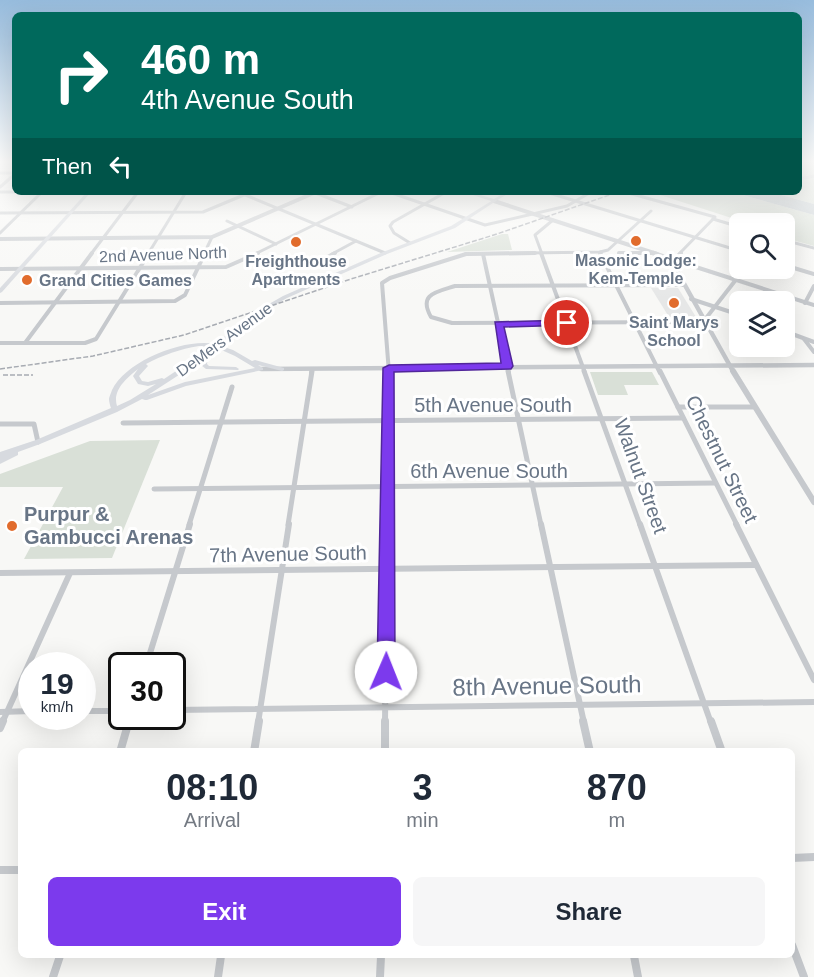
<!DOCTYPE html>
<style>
:root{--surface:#fff;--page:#f6f6f7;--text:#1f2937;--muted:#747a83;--accent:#7c3aed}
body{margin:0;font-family:Arial,sans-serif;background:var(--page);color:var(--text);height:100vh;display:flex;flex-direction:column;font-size:22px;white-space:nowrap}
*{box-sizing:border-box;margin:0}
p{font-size:20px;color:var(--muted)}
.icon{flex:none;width:33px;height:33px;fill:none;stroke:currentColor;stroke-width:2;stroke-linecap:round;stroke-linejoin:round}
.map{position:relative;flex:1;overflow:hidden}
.details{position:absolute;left:18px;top:748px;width:777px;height:210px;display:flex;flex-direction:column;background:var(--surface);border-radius:9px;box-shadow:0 6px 24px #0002}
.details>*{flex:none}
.banner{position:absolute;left:12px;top:12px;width:790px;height:183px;border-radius:9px;box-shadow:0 6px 24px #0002;background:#00695c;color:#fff;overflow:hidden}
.fabs{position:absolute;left:729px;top:213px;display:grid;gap:12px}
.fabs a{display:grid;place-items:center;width:66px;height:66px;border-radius:9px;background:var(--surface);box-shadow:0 6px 24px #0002;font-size:30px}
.speed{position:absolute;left:18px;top:652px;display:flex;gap:12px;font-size:30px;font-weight:700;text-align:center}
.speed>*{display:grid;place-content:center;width:78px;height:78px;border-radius:50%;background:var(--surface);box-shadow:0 6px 24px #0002;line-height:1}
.speed small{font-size:15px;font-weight:400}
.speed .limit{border:3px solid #111;border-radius:9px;background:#fff;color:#111}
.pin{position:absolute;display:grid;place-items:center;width:51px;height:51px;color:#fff;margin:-26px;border:3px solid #fff;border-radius:50%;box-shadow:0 2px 6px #0007}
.me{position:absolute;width:66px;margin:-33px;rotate:1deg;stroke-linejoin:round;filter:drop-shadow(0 0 4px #0008)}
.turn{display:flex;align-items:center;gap:21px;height:126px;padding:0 30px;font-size:27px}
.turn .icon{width:78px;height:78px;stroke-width:2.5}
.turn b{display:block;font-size:42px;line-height:51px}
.then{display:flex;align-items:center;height:57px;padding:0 30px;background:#0003;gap:12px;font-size:22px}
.eta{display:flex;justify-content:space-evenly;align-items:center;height:102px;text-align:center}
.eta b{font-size:36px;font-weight:700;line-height:42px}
.action{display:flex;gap:12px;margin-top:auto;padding:12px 30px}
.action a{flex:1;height:69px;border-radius:9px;background:var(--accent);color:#fff;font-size:24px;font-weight:700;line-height:69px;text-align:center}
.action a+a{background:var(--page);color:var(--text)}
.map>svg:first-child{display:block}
</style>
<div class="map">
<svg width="814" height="977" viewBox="0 0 814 977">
<rect width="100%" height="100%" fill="#f8f8f6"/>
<!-- built -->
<polygon fill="#e6e7e7" points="651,288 678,288 696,317 669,317"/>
<!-- green -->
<g fill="#d9e0d7">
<polygon points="800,162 814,162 814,204 771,192 800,192"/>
<polygon points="651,192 732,192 814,215 814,246 785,238 784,224 747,223"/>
<polygon points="502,234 508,234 512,250 447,252"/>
<polygon points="590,372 652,372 659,385 624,385 628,395 598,395"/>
<polygon points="160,440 112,558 24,559 63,487 0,487 0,474 90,441"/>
</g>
<!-- water -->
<polygon fill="#bfc8cd" points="732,192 771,192 814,204 814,215"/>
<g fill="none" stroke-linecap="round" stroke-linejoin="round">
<!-- minor-far4 -->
<g stroke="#c6c9cd" stroke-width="3">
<polyline points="0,173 15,173"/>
<polyline points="800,179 814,176"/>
<polyline points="0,187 15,174"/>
<polyline points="0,192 27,192"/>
<polyline points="238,192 385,253"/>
<polyline points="313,192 352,207"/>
<polyline points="389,192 485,225 567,206 591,192"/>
<polyline points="546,192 740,251"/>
<polyline points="625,192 715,217 679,254"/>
<polyline points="0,213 203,212 251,192"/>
<polyline points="713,219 740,227"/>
<polyline points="227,221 276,244"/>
<polyline points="0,233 42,192"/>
<polyline points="784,240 814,248"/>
<polyline points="410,243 394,233 390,226 393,222 446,192"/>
<polyline points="600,252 601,254"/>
<polyline points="619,253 652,253"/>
<polyline points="91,254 138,192"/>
<polyline points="148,254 186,192"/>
<polyline points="204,254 212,237"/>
<polyline points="255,254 381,192"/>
<polyline points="332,254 356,241"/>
<polyline points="465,254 600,252 608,250 651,211"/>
<polyline points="542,254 535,235 553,220"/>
</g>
<!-- minor-far3 -->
<g stroke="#c6c9cd" stroke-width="4">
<polyline points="541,253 585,373"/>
<polyline points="600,253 660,373"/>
<polyline points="619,253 652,253"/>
<polyline points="681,253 674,260 814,305"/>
<polyline points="483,254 509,373"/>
<polyline points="315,264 335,253"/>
<polyline points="784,265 814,274"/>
<polyline points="0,269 226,267 258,253"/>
<path d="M 683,285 L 455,286 C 436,292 418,294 431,317 L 452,323 L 703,322 L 745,268"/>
<polyline points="691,299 740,315"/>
<polyline points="0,303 175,301 185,295 205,253"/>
<polyline points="805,303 814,286"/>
<polyline points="784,331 814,342"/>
<polyline points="804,339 814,352"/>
<polyline points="0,343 85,343 96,339 149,253"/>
<polyline points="25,343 92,253"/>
<polyline points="311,373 312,369"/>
<polyline points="389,373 382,283 390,278 466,254 535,253"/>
</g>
<!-- minor-far2 -->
<g stroke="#c6c9cd" stroke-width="5">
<polyline points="508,371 541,525"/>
<polyline points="584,371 640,525"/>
<polyline points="660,371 737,525"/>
<polyline points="678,407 753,407"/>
<polyline points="123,423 683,418"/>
<polyline points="0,424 34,424 38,442"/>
<polyline points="154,489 715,483"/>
<polyline points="189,525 232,387"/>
<polyline points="288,525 312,371"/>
<polyline points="387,525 389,371"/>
</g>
<!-- minor-far1 -->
<g stroke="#c6c9cd" stroke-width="6">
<polyline points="541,524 584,723"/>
<polyline points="640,524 711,723"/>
<polyline points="736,524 814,680"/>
<polyline points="0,573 756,565"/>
<polyline points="146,666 190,524"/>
<polyline points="172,710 814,702"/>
<polyline points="82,711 122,711"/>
<polyline points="0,712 32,711"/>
<polyline points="2,723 70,573"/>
<polyline points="128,723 130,717"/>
<polyline points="258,723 289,524"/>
<polyline points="385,723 387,524"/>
</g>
<!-- minor -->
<g stroke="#c6c9cd" stroke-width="8">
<polyline points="583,721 590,752"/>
<polyline points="711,721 722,752"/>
<polyline points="0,728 3,721"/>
<polyline points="120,752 129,721"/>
<polyline points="254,752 259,721"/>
<polyline points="385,752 385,721"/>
<polyline points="792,858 814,857"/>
<polyline points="0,870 21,870"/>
<polyline points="792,945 804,977"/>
<polyline points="634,956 638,977"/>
<polyline points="53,977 60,956"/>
<polyline points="218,977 221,956"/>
<polyline points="380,977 381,956"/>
</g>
<!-- tertiary-far2 -->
<g stroke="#c6c9cd" stroke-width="4">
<polyline points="494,201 657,254"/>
<polyline points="0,239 212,237 316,192"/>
</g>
<!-- tertiary-far1 -->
<g stroke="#c6c9cd" stroke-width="4.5">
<polyline points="653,253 674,260 672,262 734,373"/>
<polyline points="261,369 814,365"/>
</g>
<!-- tertiary -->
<polyline stroke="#c6c9cd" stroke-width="6" points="733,371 814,502"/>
<!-- secondary -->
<path fill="#d7dadf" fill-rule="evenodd" d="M 493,200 L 496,201 L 455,228 L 387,254 L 287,298 L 266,310 L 221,346 L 233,350 L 252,361 L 255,360 L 284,368 L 284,370 L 282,371 L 258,365 L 263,368 L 263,370 L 186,386 L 147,400 L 145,400 L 142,399 L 117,412 L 40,444 L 18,452 L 18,455 L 0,464 L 0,452 L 36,440 L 111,408 C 110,406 109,401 109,399 C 109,397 111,393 112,390 C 126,361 184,338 215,344 L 262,308 L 283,296 L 383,252 L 451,226 ZM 199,346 L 212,347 L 164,379 L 162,378 L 148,382 L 142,381 L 139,376 L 148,366 L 146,364 C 163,355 180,349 199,346 ZM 217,348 L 235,356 L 255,368 L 185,382 L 148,395 L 202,360 L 201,365 L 206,369 L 238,370 L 239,369 L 236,367 L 209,366 L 207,364 L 208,356 ZM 138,369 L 133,376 L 138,384 L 148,386 L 156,384 L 130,400 L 117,406 C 112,390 127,378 138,369 Z"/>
<!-- primary -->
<g fill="#d7dadf" fill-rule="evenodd">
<polygon points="87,192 91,192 2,292 0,293 0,288"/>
<polygon points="464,192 470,192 494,199 506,192 511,192 494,202"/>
</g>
<!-- rail -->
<g stroke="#a7abb2" stroke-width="1.5" stroke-dasharray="5 2" stroke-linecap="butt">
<polyline points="0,369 93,356 184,335 351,279 497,234 618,192"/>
<polyline points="3,375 33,375"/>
</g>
</g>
<!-- sky -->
<linearGradient id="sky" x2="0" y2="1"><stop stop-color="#97bcdd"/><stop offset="0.54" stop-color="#fcfcfb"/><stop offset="1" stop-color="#fcfcfb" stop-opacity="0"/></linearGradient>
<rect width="814" height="299" fill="url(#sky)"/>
<!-- route -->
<polygon fill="#7c3aed" stroke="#51269a" stroke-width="1.5" points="567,320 571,321 571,325 504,327 513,366 511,369 394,372 395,672 392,678 386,680 380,678 377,672 383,368 389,365 501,363 495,322"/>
<!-- markers -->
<g fill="#e16c2d" stroke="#fff" stroke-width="2">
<circle cx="636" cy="241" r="6"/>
<circle cx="296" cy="242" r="6"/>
<circle cx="27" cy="280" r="6"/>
<circle cx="674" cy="303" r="6"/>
<circle cx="12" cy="526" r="6"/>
</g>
<g text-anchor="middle" stroke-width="6" stroke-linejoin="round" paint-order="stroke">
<!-- far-street labels -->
<g font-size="16" fill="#687586" stroke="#fff">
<text transform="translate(163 254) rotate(-2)" y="6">2nd Avenue North</text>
<text transform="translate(224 339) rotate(-36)" y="6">DeMers Avenue</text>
</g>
<!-- far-poi labels -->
<g font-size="16" font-weight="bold" fill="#687586" stroke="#fff">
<text x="636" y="266">Masonic Lodge:<tspan x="636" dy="18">Kem-Temple</tspan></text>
<text x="296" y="267">Freighthouse<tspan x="296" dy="18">Apartments</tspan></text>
<text x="39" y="286" text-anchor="start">Grand Cities Games</text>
<text x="674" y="328">Saint Marys<tspan x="674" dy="18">School</tspan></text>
</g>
<!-- street labels -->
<g font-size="20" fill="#687586" stroke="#fff">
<text x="493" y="412">5th Avenue South</text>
<text transform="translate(722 459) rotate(64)" y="7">Chestnut Street</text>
<text x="489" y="478">6th Avenue South</text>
<text transform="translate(641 476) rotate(70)" y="7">Walnut Street</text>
<text transform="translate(288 554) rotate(-1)" y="7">7th Avenue South</text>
</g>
<!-- poi labels -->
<g font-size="20" font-weight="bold" fill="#687586" stroke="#fff" text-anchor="start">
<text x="24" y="521">Purpur &amp;<tspan x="24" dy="23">Gambucci Arenas</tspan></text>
</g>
<!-- near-street labels -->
<g font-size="24" fill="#687586" stroke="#fff">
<text transform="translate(547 686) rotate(-1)" y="8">8th Avenue South</text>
</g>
</g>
</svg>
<div class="fabs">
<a><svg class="icon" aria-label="search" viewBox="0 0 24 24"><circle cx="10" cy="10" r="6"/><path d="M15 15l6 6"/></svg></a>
<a><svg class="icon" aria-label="layers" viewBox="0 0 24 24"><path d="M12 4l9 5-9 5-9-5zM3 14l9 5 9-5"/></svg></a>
</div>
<div class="speed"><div>19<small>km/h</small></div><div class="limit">30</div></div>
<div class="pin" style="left:567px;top:323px;background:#d93025"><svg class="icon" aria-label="arrive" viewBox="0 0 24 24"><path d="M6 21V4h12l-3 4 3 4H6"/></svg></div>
<svg class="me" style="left:386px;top:672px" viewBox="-20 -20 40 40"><circle r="19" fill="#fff"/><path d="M0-13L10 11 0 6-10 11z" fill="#7c3aed"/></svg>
<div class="banner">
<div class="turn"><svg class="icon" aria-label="right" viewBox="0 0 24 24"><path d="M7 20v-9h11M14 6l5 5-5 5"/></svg><div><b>460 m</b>4th Avenue South</div></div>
<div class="then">Then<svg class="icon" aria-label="left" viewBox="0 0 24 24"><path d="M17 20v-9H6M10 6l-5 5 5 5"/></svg></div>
</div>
<section class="details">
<div class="eta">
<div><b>08:10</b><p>Arrival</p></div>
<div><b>3</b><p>min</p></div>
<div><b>870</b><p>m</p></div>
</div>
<div class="action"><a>Exit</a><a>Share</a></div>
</section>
</div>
